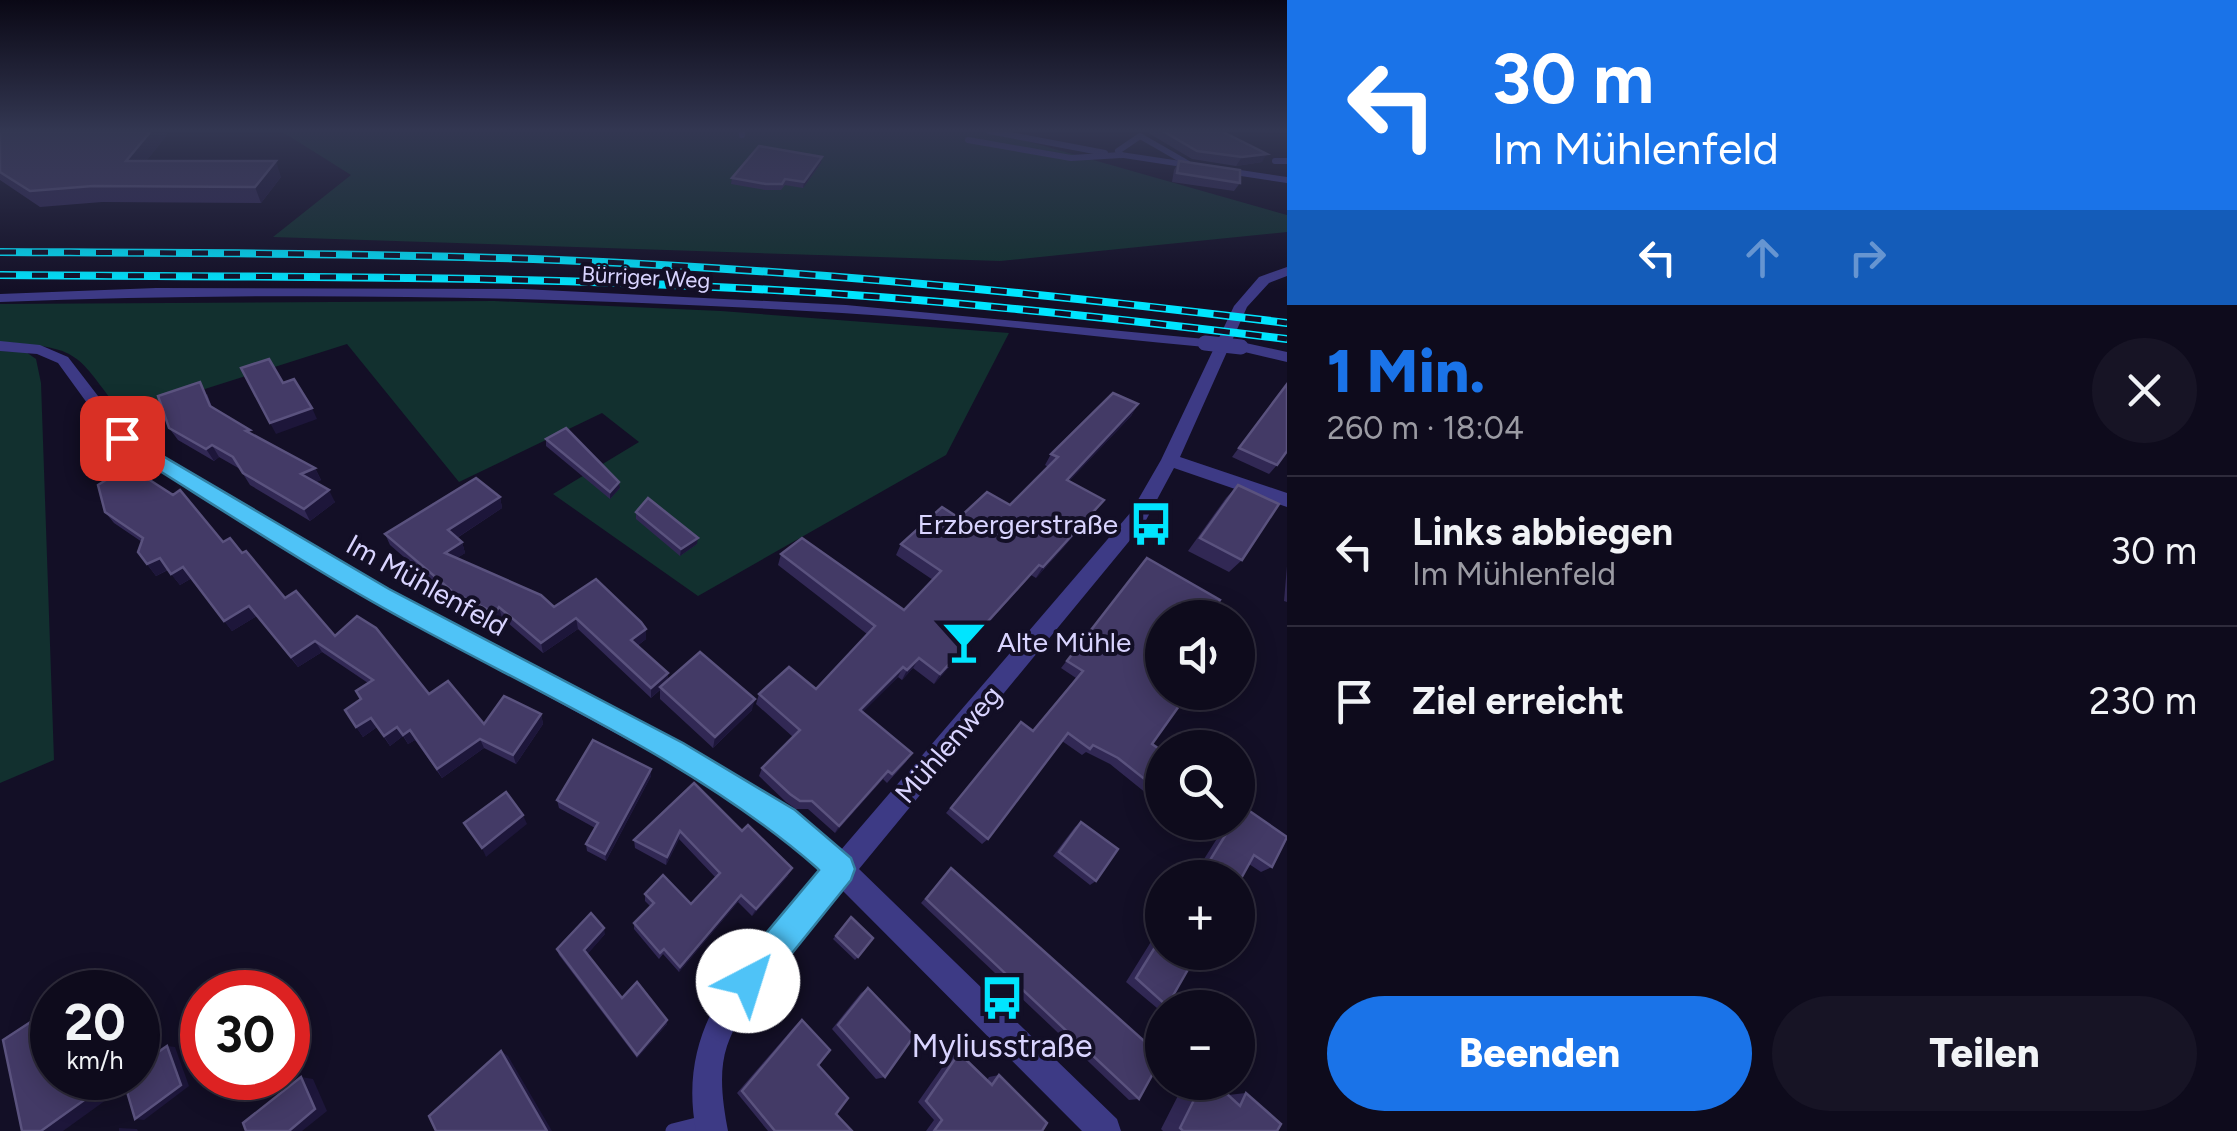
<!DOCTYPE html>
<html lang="de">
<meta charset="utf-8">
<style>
:root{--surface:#0e0b1c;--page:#171425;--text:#f1f3f6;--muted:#9b9ba3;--line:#2e2b3b;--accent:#1a73e8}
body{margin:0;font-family:Figtree,sans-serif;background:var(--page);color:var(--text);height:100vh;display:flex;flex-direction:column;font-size:38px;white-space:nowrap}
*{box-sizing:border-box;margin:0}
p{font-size:32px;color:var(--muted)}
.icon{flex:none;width:55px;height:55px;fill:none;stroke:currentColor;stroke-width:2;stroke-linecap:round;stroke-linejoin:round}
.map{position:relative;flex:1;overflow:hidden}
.side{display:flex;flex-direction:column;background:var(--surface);width:950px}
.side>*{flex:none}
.guide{background:#1a73e8;color:#fff;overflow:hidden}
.controls{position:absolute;left:1145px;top:600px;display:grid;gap:20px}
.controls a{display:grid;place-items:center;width:110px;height:110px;border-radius:50%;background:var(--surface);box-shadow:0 5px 25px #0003,0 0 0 2px var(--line);font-size:50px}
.speed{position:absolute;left:30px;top:970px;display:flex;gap:20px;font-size:50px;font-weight:700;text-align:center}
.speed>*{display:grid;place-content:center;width:130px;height:130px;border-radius:50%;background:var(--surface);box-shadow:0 5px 25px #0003,0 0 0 2px var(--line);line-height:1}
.speed small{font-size:25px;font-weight:400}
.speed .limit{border:15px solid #d22;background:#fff;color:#111}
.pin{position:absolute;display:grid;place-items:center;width:85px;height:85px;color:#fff;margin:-42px;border-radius:20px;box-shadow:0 5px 15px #0006}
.me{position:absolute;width:110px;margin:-55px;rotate:40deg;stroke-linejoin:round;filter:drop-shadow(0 0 8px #0008)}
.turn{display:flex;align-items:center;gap:35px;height:210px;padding:0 40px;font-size:45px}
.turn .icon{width:130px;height:130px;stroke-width:2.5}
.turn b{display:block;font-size:70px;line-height:85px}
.lanes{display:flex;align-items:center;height:95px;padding:0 40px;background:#0003;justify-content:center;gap:50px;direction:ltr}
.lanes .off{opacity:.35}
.round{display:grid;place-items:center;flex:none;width:105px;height:105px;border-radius:52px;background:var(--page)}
.summary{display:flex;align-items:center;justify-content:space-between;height:170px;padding:0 40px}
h1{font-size:60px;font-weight:800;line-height:75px;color:var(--accent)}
.action{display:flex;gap:20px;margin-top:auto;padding:20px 40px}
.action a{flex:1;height:115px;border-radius:60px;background:var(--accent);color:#fff;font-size:40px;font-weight:800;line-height:115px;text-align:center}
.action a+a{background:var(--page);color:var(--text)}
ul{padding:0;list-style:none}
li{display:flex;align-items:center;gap:30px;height:150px;padding:0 40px;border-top:2px solid var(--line)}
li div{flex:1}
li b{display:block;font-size:38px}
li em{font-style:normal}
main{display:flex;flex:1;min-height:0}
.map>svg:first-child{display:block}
</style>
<main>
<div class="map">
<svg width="1287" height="1131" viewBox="0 0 1287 1131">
<rect width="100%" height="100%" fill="#130f26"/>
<!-- green -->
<g fill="#12302f">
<polygon points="281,131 991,131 1287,215 1287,232 1000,261 273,237 351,175"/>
<path d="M 494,301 L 721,311 L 1009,333 L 946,455 L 698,596 L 553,494 L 639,442 L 602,413 L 459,482 L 347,344 L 123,415 C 74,352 83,348 0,342 L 0,304 Z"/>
<polygon points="0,351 26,352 36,359 41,383 54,760 0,783"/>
</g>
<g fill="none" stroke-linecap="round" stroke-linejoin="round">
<!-- service-far1 -->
<g stroke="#3d3a85" stroke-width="6">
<polyline points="742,131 742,135"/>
<polyline points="989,131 1105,153"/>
<polyline points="968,140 1071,158 1121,155"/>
<polyline points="1121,155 1118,151 1140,136 1187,163"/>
<polyline points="1275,161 1287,161"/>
</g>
<!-- service -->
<polyline stroke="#3d3a85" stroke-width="15" points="673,1131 705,1123"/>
<!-- minor -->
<g fill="#3d3a85" fill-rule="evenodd">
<polygon points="1121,152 1287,177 1287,183 1117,157 1116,155"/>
<path d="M 1287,267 L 1287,276 L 1269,283 L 1247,307 L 1180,457 L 1287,493 L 1287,507 L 1174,468 L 1145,522 L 859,869 L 1117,1119 L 1121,1131 L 1082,1131 L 842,890 C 805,935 746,991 727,1046 C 718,1073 723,1104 728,1131 L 696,1131 C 674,1015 754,952 823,872 L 775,829 L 665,760 L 374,602 L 116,443 L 58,363 L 37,354 L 0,351 L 0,341 L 40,345 L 68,357 L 128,435 L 388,590 L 683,744 L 793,811 L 840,851 L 1131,512 L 1161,460 L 1234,306 L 1259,277 Z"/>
<path d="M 156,288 L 523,289 L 846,305 L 1205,339 L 1212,343 L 1205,347 C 1084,336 963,320 842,313 C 562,296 281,291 0,302 L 0,294 Z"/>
<polygon points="1241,342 1287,352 1287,362 1236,350 1233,347"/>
</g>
<!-- rail casing -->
<g stroke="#00e5ff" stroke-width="8">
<g id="rail">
<path d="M 0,252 C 186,253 372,253 558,260 C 802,270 1045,293 1287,323"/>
<path d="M 0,275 C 245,277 491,275 736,288 C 920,297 1104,317 1287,339"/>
</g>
</g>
<!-- rail -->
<use href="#rail" stroke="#130f26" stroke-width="5" stroke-dasharray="16" stroke-linecap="butt"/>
<!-- minor-bridge -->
<polyline stroke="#3d3a85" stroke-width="15" points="1205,343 1241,347"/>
</g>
<!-- wall -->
<g fill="#312854">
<polygon points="0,131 167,135 146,161 281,177 261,203 102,202 40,207 0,180"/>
<polygon points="1145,131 1287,131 1287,133 1224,132 1262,162 1236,166 1192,159"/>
<polygon points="1179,161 1240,183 1234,191 1172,182 1174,170"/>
<polygon points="821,163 803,188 785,185 781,190 765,190 731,184 732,178"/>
<polygon points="1280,392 1277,465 1269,474 1232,457"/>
<polygon points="207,394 212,407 252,434 315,468 321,480 316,482 335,502 310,521 250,485 240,469 219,457 214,461 178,440 169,428"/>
<polygon points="1138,404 1131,416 1069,481 1104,500 1063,548 1036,578 1031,575 934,684 913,668 902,680 898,677 862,712 912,753 906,762 887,783 883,779 835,833 808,809 796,809 786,802 759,776 762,768 793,737 756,704 759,694 816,689 867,634 778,565 781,554 904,610 933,580 896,555 901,544 959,518 1010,505 1048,467 1045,465 1051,454"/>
<polygon points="546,439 620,488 610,499 546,446"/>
<polygon points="1238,485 1242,560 1229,572 1188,551 1226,498"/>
<polygon points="500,497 502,508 457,538 462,542 465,553 457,558 554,607 646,629 646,639 637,646 668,673 667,681 752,710 713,748 660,699 660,690 651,698 578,629 543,653 502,618 498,624 457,603 390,545 385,534"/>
<polygon points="105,512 223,542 242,553 285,598 335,636 429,694 484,724 541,714 543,724 516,764 484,748 442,778 415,740 408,744 403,736 390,746 377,727 363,737 345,710 361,699 368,683 322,652 298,667 257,616 232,631 192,578 180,585 168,570 156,576 147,564 142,542 114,523"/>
<polygon points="636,512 697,544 680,556 636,519"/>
<polygon points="1147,558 1162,618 1152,744 1162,751 1162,806 1110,764 1086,752 1082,755 1062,741 988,839 982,844 946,813 1021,722 1033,730 1076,678 1061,668"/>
<polygon points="1287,566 1287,602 1284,601"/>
<polygon points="651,769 651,776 606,861 587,851 586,844 595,828 559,808 557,800"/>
<polygon points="694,783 788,876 752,916 738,902 679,972 663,954 659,959 634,929 634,923 650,906 645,901 645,894 691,904 716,878 679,839 666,865 635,848 634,840"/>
<polygon points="1081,822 1096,881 1090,885 1053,856 1075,827"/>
<polygon points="1188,822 1238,822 1272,867 1261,872 1249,864 1238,878 1192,878 1218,837 1203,832"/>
<polygon points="951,868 1139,1099 1129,1100 921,903"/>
<polygon points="851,917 858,957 855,960 833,939"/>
<polygon points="1162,924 1162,952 1167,1006 1157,1008 1126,982"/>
<polygon points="605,934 587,954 622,998 667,1020 667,1024 637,1058 559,955 557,949"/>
<polygon points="868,988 885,1077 876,1079 832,1029 861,993"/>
<polygon points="802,1020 836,1114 852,1131 768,1131 737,1093 795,1026"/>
<polygon points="959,1053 987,1080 989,1077 999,1075 1042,1131 926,1131 934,1120 918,1102 951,1055"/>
<polygon points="1185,1082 1214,1082 1228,1095 1246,1093 1277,1131 1163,1131 1161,1129"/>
</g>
<!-- shaded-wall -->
<g fill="#1d163a">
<polygon points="151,131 166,131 167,135 134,176 126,161"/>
<polygon points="1267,154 1262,162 1236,166 1242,157"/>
<polygon points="822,157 821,163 803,188 804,182"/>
<polygon points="276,161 281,177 261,203 255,187"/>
<polygon points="1138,404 1131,416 1060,491 1067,480"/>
<polygon points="312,408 317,419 276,434 270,423"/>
<polygon points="212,445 219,457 214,461 206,449"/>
<polygon points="315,468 321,480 307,486 301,474"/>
<polygon points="619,482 620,488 610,499 610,492"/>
<polygon points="329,490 335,502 310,521 304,509"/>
<polygon points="500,497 502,508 452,541 448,530"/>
<polygon points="1104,500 1096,511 1036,578 1043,567"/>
<polygon points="698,538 697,544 680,556 681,549"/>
<polygon points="462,542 465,553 448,564 445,553"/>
<polygon points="160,558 169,569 156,576 147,564"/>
<polygon points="1039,565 1031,575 934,684 940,674"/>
<polygon points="183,567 192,578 180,585 171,574"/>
<polygon points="249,606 257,616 232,631 224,621"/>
<polygon points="499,607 502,618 498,624 495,613"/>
<polygon points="576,618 578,629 543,653 541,643"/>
<polygon points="646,629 646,639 631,650 631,640"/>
<polygon points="315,641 322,652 298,667 291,657"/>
<polygon points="919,658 913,668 902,680 907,670"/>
<polygon points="903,667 898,677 855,720 860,710"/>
<polygon points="668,673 667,683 651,698 651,688"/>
<polygon points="755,699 752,710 713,748 715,737"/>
<polygon points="541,714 543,724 516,764 513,755"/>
<polygon points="371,718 377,727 363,737 356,727"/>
<polygon points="397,727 403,736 390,746 384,736"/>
<polygon points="410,730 415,740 408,744 403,735"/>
<polygon points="480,739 484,748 442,778 437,769"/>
<polygon points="651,769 651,776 606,861 605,854"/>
<polygon points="888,771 883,779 835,833 839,826"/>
<polygon points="523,815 527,824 486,857 482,848"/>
<polygon points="680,831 679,839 666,865 667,857"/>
<polygon points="792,868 788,876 752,916 756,909"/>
<polygon points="741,895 738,902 679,972 680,967"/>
<polygon points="604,928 605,934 586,956 584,950"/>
<polygon points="667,1020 667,1024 637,1058 637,1055"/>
<polygon points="167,1046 175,1047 189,1086 144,1120 135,1119"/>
<polygon points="501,1051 508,1056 552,1131 547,1131"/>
<polygon points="301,1077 313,1079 327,1111 302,1131 289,1131"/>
<polygon points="90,1078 108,1078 113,1095 63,1131 41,1131"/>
<polygon points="119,1128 137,1129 138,1131 119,1131"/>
</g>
<!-- building -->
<g fill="#433a66" stroke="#5a527e" stroke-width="2.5">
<polygon points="0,131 151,131 126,161 276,161 255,187 93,186 30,191 0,172"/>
<polygon points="1163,131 1221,131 1267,154 1242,157 1197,151"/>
<polygon points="759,146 822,157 804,182 785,179 782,184 766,184 732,178"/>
<polygon points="1179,161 1240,170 1240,183 1177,173"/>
<polygon points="269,359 283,383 294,379 312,408 270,423 241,368"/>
<polygon points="200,382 210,406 250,430 246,431 315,468 301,474 329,490 304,509 243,473 233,457 212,445 206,449 169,428 158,396"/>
<polygon points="1287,384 1287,451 1277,465 1239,448"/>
<polygon points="1113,393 1138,404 1067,480 1104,500 1043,567 1039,565 940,674 919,658 907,670 903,667 860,710 912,753 892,774 888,771 839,826 812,801 800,801 790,794 762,768 800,730 759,694 789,667 816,689 875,626 781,554 802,538 904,610 941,571 901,544 942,507 959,518 987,492 1010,505 1058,457 1051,454"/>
<polygon points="566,428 619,482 610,492 546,439"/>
<polygon points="128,466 173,495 180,490 223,542 230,538 242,553 246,551 285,598 296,591 335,636 357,616 376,628 429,694 448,681 484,724 504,696 541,714 513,755 480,739 437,769 410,730 403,735 397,727 384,736 371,718 356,727 345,710 361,699 356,691 373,680 315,641 291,657 249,606 224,621 183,567 171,574 160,558 147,564 138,552 143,538 105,512 98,485"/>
<polygon points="476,478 500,497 448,530 462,542 445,553 541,595 554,607 596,579 641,622 646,629 631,640 668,673 651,688 576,618 541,643 499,607 495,613 453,592 385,534"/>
<polygon points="1238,485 1279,504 1242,560 1200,538"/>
<polygon points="648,498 698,538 681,549 636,512"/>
<polygon points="1147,558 1220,600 1208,618 1162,618 1162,692 1189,692 1152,744 1162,751 1162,793 1118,758 1093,745 1090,749 1068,733 988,839 951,808 1021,722 1033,731 1083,671 1067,661"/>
<polygon points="700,652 755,699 715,737 660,687"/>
<polygon points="593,740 651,769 605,854 586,844 598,823 557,800"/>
<polygon points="694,783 742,831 748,825 792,868 756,909 741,895 680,967 664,949 660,953 634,923 654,903 645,894 663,875 691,904 720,873 680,831 667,857 634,840"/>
<polygon points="506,792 523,815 482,848 464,823"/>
<polygon points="1238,803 1287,837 1272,867 1254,855 1238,884 1238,878 1199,878 1228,831 1212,826 1206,822 1238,822"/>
<polygon points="1081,822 1118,849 1096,881 1059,852"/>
<polygon points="951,868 1162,1057 1139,1099 926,899"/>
<polygon points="591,913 604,928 584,950 622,998 637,982 667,1020 637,1055 557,949"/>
<polygon points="851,917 873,938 858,957 836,936"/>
<polygon points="1162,936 1162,952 1198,952 1167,1006 1136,978"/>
<polygon points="868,988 914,1036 885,1077 838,1025"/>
<polygon points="52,1008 52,1078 90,1078 94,1093 41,1131 22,1131 3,1040"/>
<polygon points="802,1020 830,1050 818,1065 848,1098 836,1114 852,1131 775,1131 742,1091"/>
<polygon points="167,1046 181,1085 135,1119 123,1078 138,1078 138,1066"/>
<polygon points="501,1051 547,1131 436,1131 429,1116"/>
<polygon points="959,1053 992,1085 999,1075 1047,1123 1042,1131 934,1131 942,1120 926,1101"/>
<polygon points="301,1077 315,1109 289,1131 246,1131 243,1123"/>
<polygon points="1203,1082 1214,1082 1240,1106 1246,1093 1281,1124 1277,1131 1183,1131 1180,1128"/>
</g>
<!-- sky -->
<linearGradient id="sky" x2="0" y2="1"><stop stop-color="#0a0815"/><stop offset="0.45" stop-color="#333752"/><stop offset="1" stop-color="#333752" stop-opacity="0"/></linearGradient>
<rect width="1287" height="290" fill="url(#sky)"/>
<!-- route -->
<path fill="#4fc3f7" stroke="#337fa1" stroke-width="2.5" d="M 122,432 L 389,589 L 683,743 L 795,810 L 851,858 L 855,869 L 851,880 L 760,993 L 748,997 L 736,993 L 731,981 L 736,969 L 819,870 L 817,868 C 698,764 546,697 407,621 C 308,567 212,503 115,443 L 113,438 Z"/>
<!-- icons -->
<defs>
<g id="bus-bare" transform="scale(3.45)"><path d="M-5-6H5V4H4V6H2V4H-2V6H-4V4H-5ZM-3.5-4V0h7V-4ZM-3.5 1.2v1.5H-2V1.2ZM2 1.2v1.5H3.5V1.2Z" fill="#00e5ff" stroke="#130f26" stroke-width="2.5" paint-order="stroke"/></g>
<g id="bar-bare" transform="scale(3.45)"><path d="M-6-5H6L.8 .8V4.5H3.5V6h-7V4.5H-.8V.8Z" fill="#00e5ff" stroke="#130f26" stroke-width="2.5" paint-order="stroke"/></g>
</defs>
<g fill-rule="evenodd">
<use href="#bus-bare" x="1151" y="524"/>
<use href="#bar-bare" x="964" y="642"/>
<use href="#bus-bare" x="1002" y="998"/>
</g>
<g text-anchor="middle" stroke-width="8" stroke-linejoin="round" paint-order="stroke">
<!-- far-street labels -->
<g font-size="22" fill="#d9d4ff" stroke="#130f26">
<text transform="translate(646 277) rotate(3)" y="8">Bürriger Weg</text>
</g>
<!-- poi labels -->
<g font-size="28" fill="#d9d4ff" stroke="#130f26" text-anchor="end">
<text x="1118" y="534">Erzbergerstraße</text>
<text x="997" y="652" text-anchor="start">Alte Mühle</text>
</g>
<!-- street labels -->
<g font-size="28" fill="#d9d4ff" stroke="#130f26">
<text transform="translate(427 585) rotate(29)" y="10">Im Mühlenfeld</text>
<text transform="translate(948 744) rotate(-49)" y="10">Mühlenweg</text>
</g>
<!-- near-poi labels -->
<g font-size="32" fill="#d9d4ff" stroke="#130f26">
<text x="1002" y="1057">Myliusstraße</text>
</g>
</g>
</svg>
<div class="controls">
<a><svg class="icon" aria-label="sound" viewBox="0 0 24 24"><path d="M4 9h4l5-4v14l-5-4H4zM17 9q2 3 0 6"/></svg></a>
<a><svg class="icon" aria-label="search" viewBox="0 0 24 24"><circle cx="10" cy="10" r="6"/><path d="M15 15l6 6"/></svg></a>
<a>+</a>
<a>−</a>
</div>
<div class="speed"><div>20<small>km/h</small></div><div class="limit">30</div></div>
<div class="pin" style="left:122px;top:438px;background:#d93025"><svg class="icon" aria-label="arrive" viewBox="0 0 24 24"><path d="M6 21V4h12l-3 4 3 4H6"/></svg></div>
<svg class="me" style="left:748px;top:981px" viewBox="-20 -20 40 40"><circle r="19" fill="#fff"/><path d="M0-13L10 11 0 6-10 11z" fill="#4fc3f7"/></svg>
</div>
<section class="side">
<div class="guide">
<div class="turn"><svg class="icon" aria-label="left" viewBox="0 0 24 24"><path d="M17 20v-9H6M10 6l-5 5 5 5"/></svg><div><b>30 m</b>Im Mühlenfeld</div></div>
<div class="lanes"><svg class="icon" aria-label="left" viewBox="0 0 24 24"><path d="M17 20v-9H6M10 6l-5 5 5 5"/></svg><svg class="icon off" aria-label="ahead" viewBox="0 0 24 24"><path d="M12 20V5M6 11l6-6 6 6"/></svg><svg class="icon off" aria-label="right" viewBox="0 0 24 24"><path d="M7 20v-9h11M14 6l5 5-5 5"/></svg></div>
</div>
<div class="summary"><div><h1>1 Min.</h1><p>260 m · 18:04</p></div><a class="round"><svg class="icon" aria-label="close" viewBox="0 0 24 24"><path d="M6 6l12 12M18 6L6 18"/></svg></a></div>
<ul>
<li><svg class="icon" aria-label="left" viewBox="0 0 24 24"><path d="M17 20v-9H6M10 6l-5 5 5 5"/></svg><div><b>Links abbiegen</b><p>Im Mühlenfeld</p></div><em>30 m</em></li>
<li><svg class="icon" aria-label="arrive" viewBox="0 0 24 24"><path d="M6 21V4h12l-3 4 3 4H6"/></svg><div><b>Ziel erreicht</b></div><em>230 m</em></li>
</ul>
<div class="action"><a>Beenden</a><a>Teilen</a></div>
</section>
</main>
